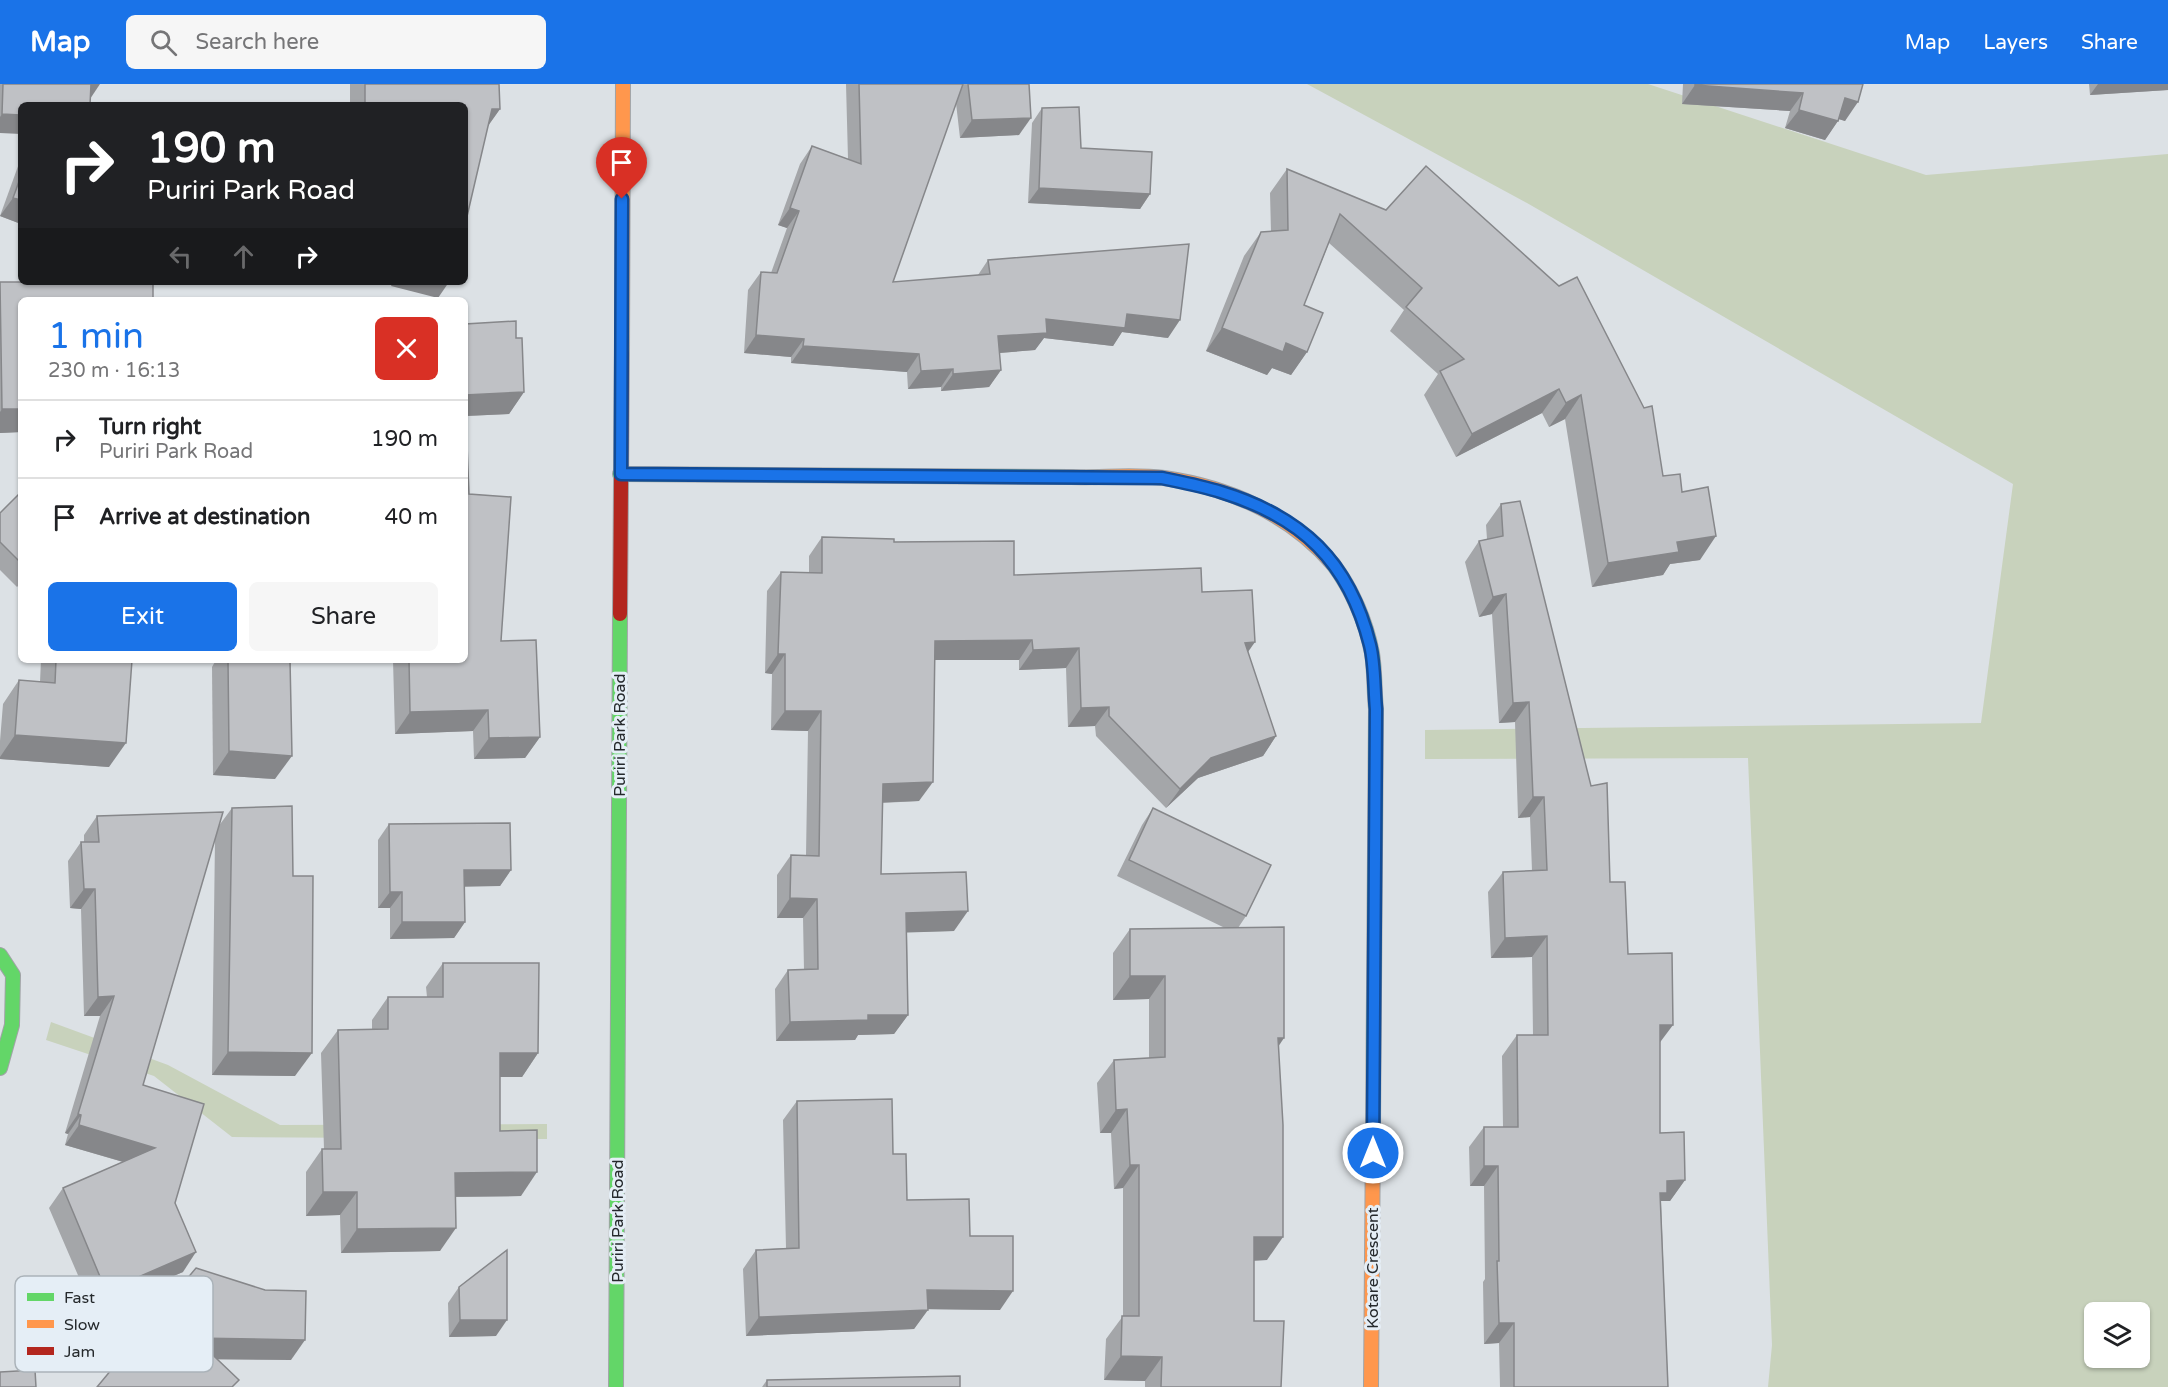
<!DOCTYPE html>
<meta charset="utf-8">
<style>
:root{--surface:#fff;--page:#f6f6f6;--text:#202124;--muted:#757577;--line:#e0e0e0;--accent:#1a73e8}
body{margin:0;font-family:"Varela Round",sans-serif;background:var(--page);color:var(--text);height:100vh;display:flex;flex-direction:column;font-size:22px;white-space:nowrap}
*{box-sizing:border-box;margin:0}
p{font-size:20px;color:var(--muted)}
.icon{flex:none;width:33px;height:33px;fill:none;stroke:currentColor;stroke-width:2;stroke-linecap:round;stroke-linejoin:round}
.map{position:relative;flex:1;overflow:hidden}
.side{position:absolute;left:18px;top:213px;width:450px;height:366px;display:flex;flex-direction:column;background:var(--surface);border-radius:9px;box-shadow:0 2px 4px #0004}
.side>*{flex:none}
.top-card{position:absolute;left:18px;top:18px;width:450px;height:183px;border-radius:9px;box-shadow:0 2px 4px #0004;background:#202124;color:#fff;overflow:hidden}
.tools{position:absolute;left:2084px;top:1218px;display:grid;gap:12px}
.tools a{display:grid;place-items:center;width:66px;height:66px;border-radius:9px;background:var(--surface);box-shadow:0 2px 4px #0004;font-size:30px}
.pin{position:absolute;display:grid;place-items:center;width:51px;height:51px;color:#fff;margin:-62px -26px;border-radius:50% 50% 50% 0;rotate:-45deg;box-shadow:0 0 6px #0007}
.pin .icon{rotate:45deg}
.me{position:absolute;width:66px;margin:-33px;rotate:0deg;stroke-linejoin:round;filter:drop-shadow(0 0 4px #0008)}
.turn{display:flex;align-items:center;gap:21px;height:126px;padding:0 30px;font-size:27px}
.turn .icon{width:78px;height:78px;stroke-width:2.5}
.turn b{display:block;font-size:42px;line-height:51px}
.lanes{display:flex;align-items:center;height:57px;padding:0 30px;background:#0003;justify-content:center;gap:30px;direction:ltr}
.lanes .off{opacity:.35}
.round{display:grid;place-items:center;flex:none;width:63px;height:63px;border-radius:9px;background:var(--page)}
.head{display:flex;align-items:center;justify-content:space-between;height:102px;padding:0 30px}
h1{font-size:36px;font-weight:600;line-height:45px;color:var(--accent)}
.primary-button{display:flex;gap:12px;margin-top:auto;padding:12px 30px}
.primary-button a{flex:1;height:69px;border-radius:9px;background:var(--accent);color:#fff;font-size:24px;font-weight:600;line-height:69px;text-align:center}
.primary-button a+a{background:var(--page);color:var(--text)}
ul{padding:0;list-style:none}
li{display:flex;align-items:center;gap:18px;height:78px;padding:0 30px;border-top:2px solid var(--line)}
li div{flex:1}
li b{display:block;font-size:22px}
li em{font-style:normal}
header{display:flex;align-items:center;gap:36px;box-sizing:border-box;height:84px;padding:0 30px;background:var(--accent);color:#fff}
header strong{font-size:28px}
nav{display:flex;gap:33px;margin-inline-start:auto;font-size:21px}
.search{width:420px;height:54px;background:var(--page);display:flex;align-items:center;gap:15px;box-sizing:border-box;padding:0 21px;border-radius:9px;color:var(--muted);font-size:22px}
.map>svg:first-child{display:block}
</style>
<header>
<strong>Map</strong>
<div class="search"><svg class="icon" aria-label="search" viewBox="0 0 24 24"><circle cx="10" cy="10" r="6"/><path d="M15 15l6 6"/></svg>Search here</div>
<nav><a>Map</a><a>Layers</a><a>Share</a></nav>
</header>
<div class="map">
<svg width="2168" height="1303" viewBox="0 0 2168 1303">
<rect width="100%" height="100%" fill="#dce1e5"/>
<!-- green -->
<g fill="#c8d2bc" fill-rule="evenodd">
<path d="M 1307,0 L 1648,0 L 1926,91 L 2168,70 L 2168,1303 L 1768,1303 L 1772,1261 L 1748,674 L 1425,675 L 1425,646 L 1981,639 L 2013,400 L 1527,119 ZM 2094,1228 L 2139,1228 L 2139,1274 L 2094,1274 Z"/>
<polygon points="51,938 168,981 280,1041 547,1040 547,1055 232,1053 154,992 46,956"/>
</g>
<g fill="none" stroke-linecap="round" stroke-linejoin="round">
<!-- fast casing -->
<g stroke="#a0a3a6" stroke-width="16">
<g id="fast">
<polyline points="620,390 1071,393"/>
<path d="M 1333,480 C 1352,505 1366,538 1372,569 C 1375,588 1374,606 1376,625 L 1373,1046"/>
<polyline points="0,871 13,891 12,941 0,984"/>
<polyline points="616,1303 620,530"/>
</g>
</g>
<!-- slow casing -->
<g stroke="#a0a3a6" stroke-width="16">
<g id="slow">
<polyline points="622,269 623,0"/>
<path d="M 1071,393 C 1101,394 1134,390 1164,394 C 1228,403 1290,430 1333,480"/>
<polyline points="1371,1303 1373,1046"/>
</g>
</g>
<!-- jam casing -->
<g stroke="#a0a3a6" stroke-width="16">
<polyline id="jam" points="620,530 622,269"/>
</g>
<!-- fast -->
<use href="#fast" stroke="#63d668" stroke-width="14"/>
<!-- slow -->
<use href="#slow" stroke="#ff974d" stroke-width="14"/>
<!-- jam -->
<use href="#jam" stroke="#b3261e" stroke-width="14"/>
</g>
<!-- wall -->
<g fill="#a4a6a9">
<polygon points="0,0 100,0 21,21 0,49"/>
<polygon points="350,0 499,0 500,25 488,42 465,21 350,21"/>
<polygon points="846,0 1029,0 1019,51 960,54 956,19 893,198 978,191 988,176 1168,254 1122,248 1113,262 1044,254 1035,266 999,269 1001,286 989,303 941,307 941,303 908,305 907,288 791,279 791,273 744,269 748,206 761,188 771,189 787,144 778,141 800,80 812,62 848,75"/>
<polygon points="1683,0 1863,0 1845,37 1839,35 1825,56 1785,44 1790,27 1682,20"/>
<polygon points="2089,0 2168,0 2168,6 2090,11"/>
<polygon points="1042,24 1081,64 1150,110 1140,125 1028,119 1032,39"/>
<polygon points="21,74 21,140 0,132"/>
<polygon points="1426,82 1663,392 1682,408 1700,476 1670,480 1663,491 1592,503 1565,335 1549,343 1542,329 1456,373 1424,311 1438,290 1390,247 1404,226 1329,159 1304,221 1307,268 1291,291 1272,284 1267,291 1206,267 1244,172 1261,148 1271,148 1270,109 1287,85 1386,126"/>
<polygon points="0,198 21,216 21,348 0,349"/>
<polygon points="465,240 516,254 524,308 509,330 466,332 469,410 501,557 540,653 525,674 474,675 473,647 395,650 393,576 465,576"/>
<polygon points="21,408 21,499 17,503 0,486 0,429"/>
<polygon points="1501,420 1610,798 1628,870 1660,959 1660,1049 1685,1096 1670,1117 1661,1117 1661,1118 1668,1303 1500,1303 1499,1259 1484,1260 1483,1198 1485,1195 1484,1102 1470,1102 1469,1063 1484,1043 1503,1043 1502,972 1517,951 1533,951 1532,873 1491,874 1488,808 1503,788 1532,787 1530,733 1518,734 1515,638 1499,639 1492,530 1479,533 1465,478 1479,457 1487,455 1486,441"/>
<polygon points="822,453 894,458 1014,491 1202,508 1248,568 1276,652 1263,672 1198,694 1166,724 1096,652 1095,642 1068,643 1066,584 1019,586 1019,576 935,576 919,717 882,719 881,790 954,847 907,848 908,931 894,950 858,951 855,956 776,957 775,905 788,886 804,886 803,834 777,834 777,791 791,771 806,772 808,647 771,646 772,590 765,589 767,507 781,488 809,489 809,472"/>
<polygon points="41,576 132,576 109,683 0,675 0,657 3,620 19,596 40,598"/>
<polygon points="216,576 290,576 275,695 213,691 212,583"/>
<polygon points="232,724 295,992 212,991 215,754 143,1001 175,1119 183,1188 93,1226 49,1124 63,1104 123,1078 65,1061 68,1050 65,1049 100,932 84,932 81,825 70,824 68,777 81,758 84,758 84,751 97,732 218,743"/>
<polygon points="1153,724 1246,832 1238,844 1279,962 1267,1176 1254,1177 1254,1237 1281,1303 1145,1303 1145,1297 1104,1296 1106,1255 1123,1232 1123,1104 1114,1105 1111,1049 1100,1049 1097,999 1114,976 1149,974 1149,915 1113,916 1113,869 1130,845 1225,844 1117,792 1142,741"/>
<polygon points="389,740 511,786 500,802 464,802 465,838 454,854 390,855 390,824 378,824 378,756"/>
<polygon points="443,879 538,969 522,993 500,993 500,1047 521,1112 455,1113 440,1167 341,1169 340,1131 306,1132 306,1088 322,1065 324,1065 321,969 338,946 372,946 372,936 388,913 427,913 426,903"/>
<polygon points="797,1017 893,1070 907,1116 970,1152 1000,1226 928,1225 914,1245 746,1252 743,1185 756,1166 786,1164 783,1036"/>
<polygon points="459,1203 496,1252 449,1253 448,1219"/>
<polygon points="767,1296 960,1303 762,1303"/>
</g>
<!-- shaded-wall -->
<g fill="#86878a">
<polygon points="90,0 100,0 88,18"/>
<polygon points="2098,0 2168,0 2168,6 2090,11"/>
<polygon points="1695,1 1803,9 1790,27 1682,20"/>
<polygon points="1845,14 1858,18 1845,37 1832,33"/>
<polygon points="492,25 500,25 485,46"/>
<polygon points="1799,26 1838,37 1825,56 1785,44"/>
<polygon points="2,30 21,31 21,50 0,49 0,33"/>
<polygon points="1031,34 1019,51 960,54 972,36"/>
<polygon points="1039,104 1150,110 1140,125 1028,119"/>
<polygon points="13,114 21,116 21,140 0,132"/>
<polygon points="790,124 799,127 787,144 778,141"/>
<polygon points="393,198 449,198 438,214 391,202"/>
<polygon points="1127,230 1180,236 1168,254 1122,248 1113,262 1044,254 1035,266 986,270 998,252 1046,235"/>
<polygon points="1222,244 1286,259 1307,268 1291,291 1272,284 1267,291 1206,267"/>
<polygon points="756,251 804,255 791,273 744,269"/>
<polygon points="803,262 919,270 907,288 791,279"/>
<polygon points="953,285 941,303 908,305 921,287"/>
<polygon points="1001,286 989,303 941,307 953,290"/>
<polygon points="1559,305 1542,329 1456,373 1472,350"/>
<polygon points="524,308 509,330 465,332 465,311"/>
<polygon points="1581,311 1565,335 1549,343 1566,319"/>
<polygon points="2,325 21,325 21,348 0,349 0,328"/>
<polygon points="1716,452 1700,476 1670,480 1663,491 1592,503 1608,479 1677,458"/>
<polygon points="1506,510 1492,530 1479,533 1493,513"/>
<polygon points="1032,556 1019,576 922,576 935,557"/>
<polygon points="1255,558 1241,578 1245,559"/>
<polygon points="1079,564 1066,584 1019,586 1033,566"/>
<polygon points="778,570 785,570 772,590 765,589"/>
<polygon points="1529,618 1515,638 1499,639 1513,619"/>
<polygon points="1109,623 1095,642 1068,643 1081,624"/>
<polygon points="488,626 473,647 395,650 410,628"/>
<polygon points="785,627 821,627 808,647 771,646"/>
<polygon points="15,651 126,659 109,683 0,675 0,673"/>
<polygon points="1276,652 1263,672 1198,694 1166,724 1180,705 1211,674"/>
<polygon points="540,653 525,674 474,675 489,654"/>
<polygon points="229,667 292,672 275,695 213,691"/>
<polygon points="933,698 919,717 869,719 883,700"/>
<polygon points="1533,713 1544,713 1530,733 1518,734"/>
<polygon points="464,786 511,786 500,802 453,803"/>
<polygon points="84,805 95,805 81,825 70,824"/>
<polygon points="390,808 402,808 390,824 378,824"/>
<polygon points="790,814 817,815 803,834 777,834"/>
<polygon points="968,827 954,847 893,849 906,829"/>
<polygon points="402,838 465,838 454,854 390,855"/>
<polygon points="1547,852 1532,873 1491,874 1505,854"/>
<polygon points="1130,892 1165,892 1149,915 1113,916"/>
<polygon points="114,912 100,932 84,932 98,913"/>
<polygon points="868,931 908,931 894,950 858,951 855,956 776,957 790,938"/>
<polygon points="1660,941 1673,941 1658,961"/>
<polygon points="1278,954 1284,954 1268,978"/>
<polygon points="228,968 312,969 295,992 212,991"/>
<polygon points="500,969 538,969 522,993 483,993"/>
<polygon points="1127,1025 1111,1049 1100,1049 1116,1026"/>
<polygon points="78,1030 81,1031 68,1050 65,1049"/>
<polygon points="79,1041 155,1064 141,1083 65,1061"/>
<polygon points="1130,1081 1139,1081 1123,1104 1114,1105"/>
<polygon points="1484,1082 1498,1082 1484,1102 1470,1102"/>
<polygon points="537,1088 521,1112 438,1113 455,1089"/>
<polygon points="1685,1096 1670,1117 1661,1117 1653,1129 1646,1129 1667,1097"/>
<polygon points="323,1108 357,1108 340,1131 306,1132"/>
<polygon points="456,1144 440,1167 341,1169 357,1145"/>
<polygon points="1254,1153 1283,1153 1267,1176 1237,1177"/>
<polygon points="196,1168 183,1188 93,1226 106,1207"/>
<polygon points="927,1206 1013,1207 1000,1226 914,1225"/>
<polygon points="928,1226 914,1245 746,1252 759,1233"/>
<polygon points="460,1236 507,1236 496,1252 449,1253"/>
<polygon points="1499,1239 1514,1239 1499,1259 1484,1260"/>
<polygon points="195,1254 305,1256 291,1276 181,1275"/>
<polygon points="1121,1272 1162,1273 1145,1297 1104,1296"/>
</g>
<!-- building -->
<g fill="#bfc1c5" stroke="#86878a" stroke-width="1.5">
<polygon points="3,0 91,0 90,21 21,21 21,31 2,30"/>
<polygon points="365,0 499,0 500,25 492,25 465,141 465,21 365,21"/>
<polygon points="859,0 963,0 893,198 990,190 988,176 1189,160 1180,236 1127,230 1125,244 1046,235 1047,249 998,252 1001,286 953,290 953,285 921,287 919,270 803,262 804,255 756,251 761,188 777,189 799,127 790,124 812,62 861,80"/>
<polygon points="968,0 1029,0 1031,34 972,36"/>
<polygon points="1695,0 1863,0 1858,18 1845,14 1838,37 1799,26 1803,9 1695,1"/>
<polygon points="1079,23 1081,64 1152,68 1150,110 1039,104 1042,24"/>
<polygon points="1426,82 1559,202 1577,193 1644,324 1652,322 1663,392 1680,390 1682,408 1708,403 1716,452 1677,458 1679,468 1608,479 1581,311 1566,319 1559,305 1472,350 1440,287 1464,275 1406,223 1422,204 1340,130 1304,221 1323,229 1307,268 1286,259 1283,268 1222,244 1261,148 1288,146 1287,85 1386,126"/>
<polygon points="21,92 21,116 13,114"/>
<polygon points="0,198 153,198 153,216 21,216 21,325 2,325"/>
<polygon points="516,237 516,254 522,254 524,308 465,311 469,410 511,413 501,557 536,556 540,653 489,654 488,626 410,628 409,576 465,576 465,240"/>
<polygon points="21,408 21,479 0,458 0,429"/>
<polygon points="1520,417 1591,702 1607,699 1610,798 1625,798 1628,870 1672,869 1673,941 1660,941 1660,1049 1684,1048 1685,1096 1667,1097 1667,1109 1660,1109 1668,1303 1514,1303 1514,1239 1499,1239 1497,1177 1499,1177 1498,1082 1484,1082 1484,1043 1518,1043 1517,951 1548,951 1547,852 1505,854 1503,788 1547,786 1544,713 1533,713 1529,618 1513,619 1506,510 1493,513 1479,457 1503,452 1501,420"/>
<polygon points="822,453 894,455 894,458 1014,457 1014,491 1201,484 1202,508 1252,506 1255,558 1245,559 1276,652 1211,674 1180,705 1109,632 1109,623 1081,624 1079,564 1033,566 1032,556 935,557 933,698 883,700 881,790 966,788 968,827 906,829 908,931 868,931 868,936 790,938 788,886 818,885 817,815 790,814 791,771 819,772 821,627 785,627 785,570 778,570 781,488 822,489"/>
<polygon points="56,576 132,576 126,659 15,651 19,596 55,599"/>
<polygon points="228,576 290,576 292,672 229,667"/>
<polygon points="292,722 293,792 313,792 312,969 228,968 232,724"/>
<polygon points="1153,724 1271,781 1246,832 1129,776"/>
<polygon points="223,728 143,1001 204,1020 175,1119 196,1168 106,1207 63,1104 155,1064 79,1041 81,1031 78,1030 114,912 98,913 95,805 84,805 81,758 99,758 97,732"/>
<polygon points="510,739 511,786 464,786 465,838 402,838 402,808 390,808 389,740"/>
<polygon points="1284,843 1284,954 1278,954 1283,1041 1283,1153 1254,1153 1254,1237 1284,1237 1281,1303 1161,1303 1162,1273 1121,1272 1122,1232 1139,1232 1139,1081 1130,1081 1127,1025 1116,1026 1114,976 1165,973 1165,892 1130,892 1130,845"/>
<polygon points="443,879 539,879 538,969 500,969 500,1047 537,1046 537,1088 455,1089 456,1144 357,1145 357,1108 323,1108 322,1065 341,1065 338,946 388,945 388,913 443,913"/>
<polygon points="892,1015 893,1070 906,1070 907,1116 969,1115 970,1152 1013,1152 1013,1207 927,1206 928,1226 759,1233 756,1166 799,1164 797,1017"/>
<polygon points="507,1166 507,1236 460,1236 459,1203"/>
<polygon points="196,1184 265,1206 306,1207 305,1256 195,1254 239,1296 232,1303 97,1303"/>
<polygon points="35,1286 36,1303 0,1303 0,1288"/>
<polygon points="960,1292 960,1303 767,1303 767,1296"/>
</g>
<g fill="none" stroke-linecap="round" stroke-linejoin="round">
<!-- route casing -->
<g stroke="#114b97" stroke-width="15">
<path id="route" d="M 622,115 L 621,390 L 1162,394 C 1181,398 1202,402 1221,408 C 1302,433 1349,477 1370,561 C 1375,581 1374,605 1376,625 L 1373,1069"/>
</g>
<!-- route -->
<use href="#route" stroke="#1a73e8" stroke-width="10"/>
</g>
<g text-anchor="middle" stroke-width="6" stroke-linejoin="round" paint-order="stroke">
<!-- street labels -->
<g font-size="16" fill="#25292c" stroke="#e5eef6">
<text transform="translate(619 651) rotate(-90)" y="6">Puriri Park Road</text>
<text transform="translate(617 1137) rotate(-90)" y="6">Puriri Park Road</text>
<text transform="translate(1372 1184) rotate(-90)" y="6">Kotare Crescent</text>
</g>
</g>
<!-- legend -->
<rect x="15" y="1192" width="198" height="96" rx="9" fill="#e5eef6" stroke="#abb3b9" stroke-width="1.5"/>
<rect x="27" y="1209" width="27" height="8" fill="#63d668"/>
<rect x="27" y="1236" width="27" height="8" fill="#ff974d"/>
<rect x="27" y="1263" width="27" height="8" fill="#b3261e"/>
<g font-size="16" fill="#25292c">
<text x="64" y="1219">Fast</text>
<text x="64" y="1246">Slow</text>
<text x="64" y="1273">Jam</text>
</g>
</svg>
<div class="tools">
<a><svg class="icon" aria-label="layers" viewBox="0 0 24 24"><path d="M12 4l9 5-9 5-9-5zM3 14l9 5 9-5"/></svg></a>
</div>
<div class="pin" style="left:622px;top:115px;background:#d93025"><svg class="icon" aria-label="arrive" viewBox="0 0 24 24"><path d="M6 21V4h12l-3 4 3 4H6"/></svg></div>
<svg class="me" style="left:1373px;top:1069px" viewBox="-20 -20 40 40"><circle r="17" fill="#1a73e8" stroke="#fff" stroke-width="3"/><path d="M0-11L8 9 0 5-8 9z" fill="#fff"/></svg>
<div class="top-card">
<div class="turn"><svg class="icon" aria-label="right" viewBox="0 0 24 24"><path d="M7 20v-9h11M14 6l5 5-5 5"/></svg><div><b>190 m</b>Puriri Park Road</div></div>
<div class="lanes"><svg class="icon off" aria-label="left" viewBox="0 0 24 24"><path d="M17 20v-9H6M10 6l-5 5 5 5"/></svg><svg class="icon off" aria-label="ahead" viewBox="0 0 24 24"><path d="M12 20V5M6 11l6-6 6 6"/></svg><svg class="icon" aria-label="right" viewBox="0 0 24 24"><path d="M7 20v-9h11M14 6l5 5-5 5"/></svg></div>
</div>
<section class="side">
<div class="head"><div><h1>1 min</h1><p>230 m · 16:13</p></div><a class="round" style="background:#d93025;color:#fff"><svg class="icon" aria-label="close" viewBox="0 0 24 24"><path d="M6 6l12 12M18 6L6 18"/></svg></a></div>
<ul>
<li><svg class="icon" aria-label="right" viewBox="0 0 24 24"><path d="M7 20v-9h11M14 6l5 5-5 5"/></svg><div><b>Turn right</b><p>Puriri Park Road</p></div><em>190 m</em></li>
<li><svg class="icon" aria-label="arrive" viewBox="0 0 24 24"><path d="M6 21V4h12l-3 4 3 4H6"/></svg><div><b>Arrive at destination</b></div><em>40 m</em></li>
</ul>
<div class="primary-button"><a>Exit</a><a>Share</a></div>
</section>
</div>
